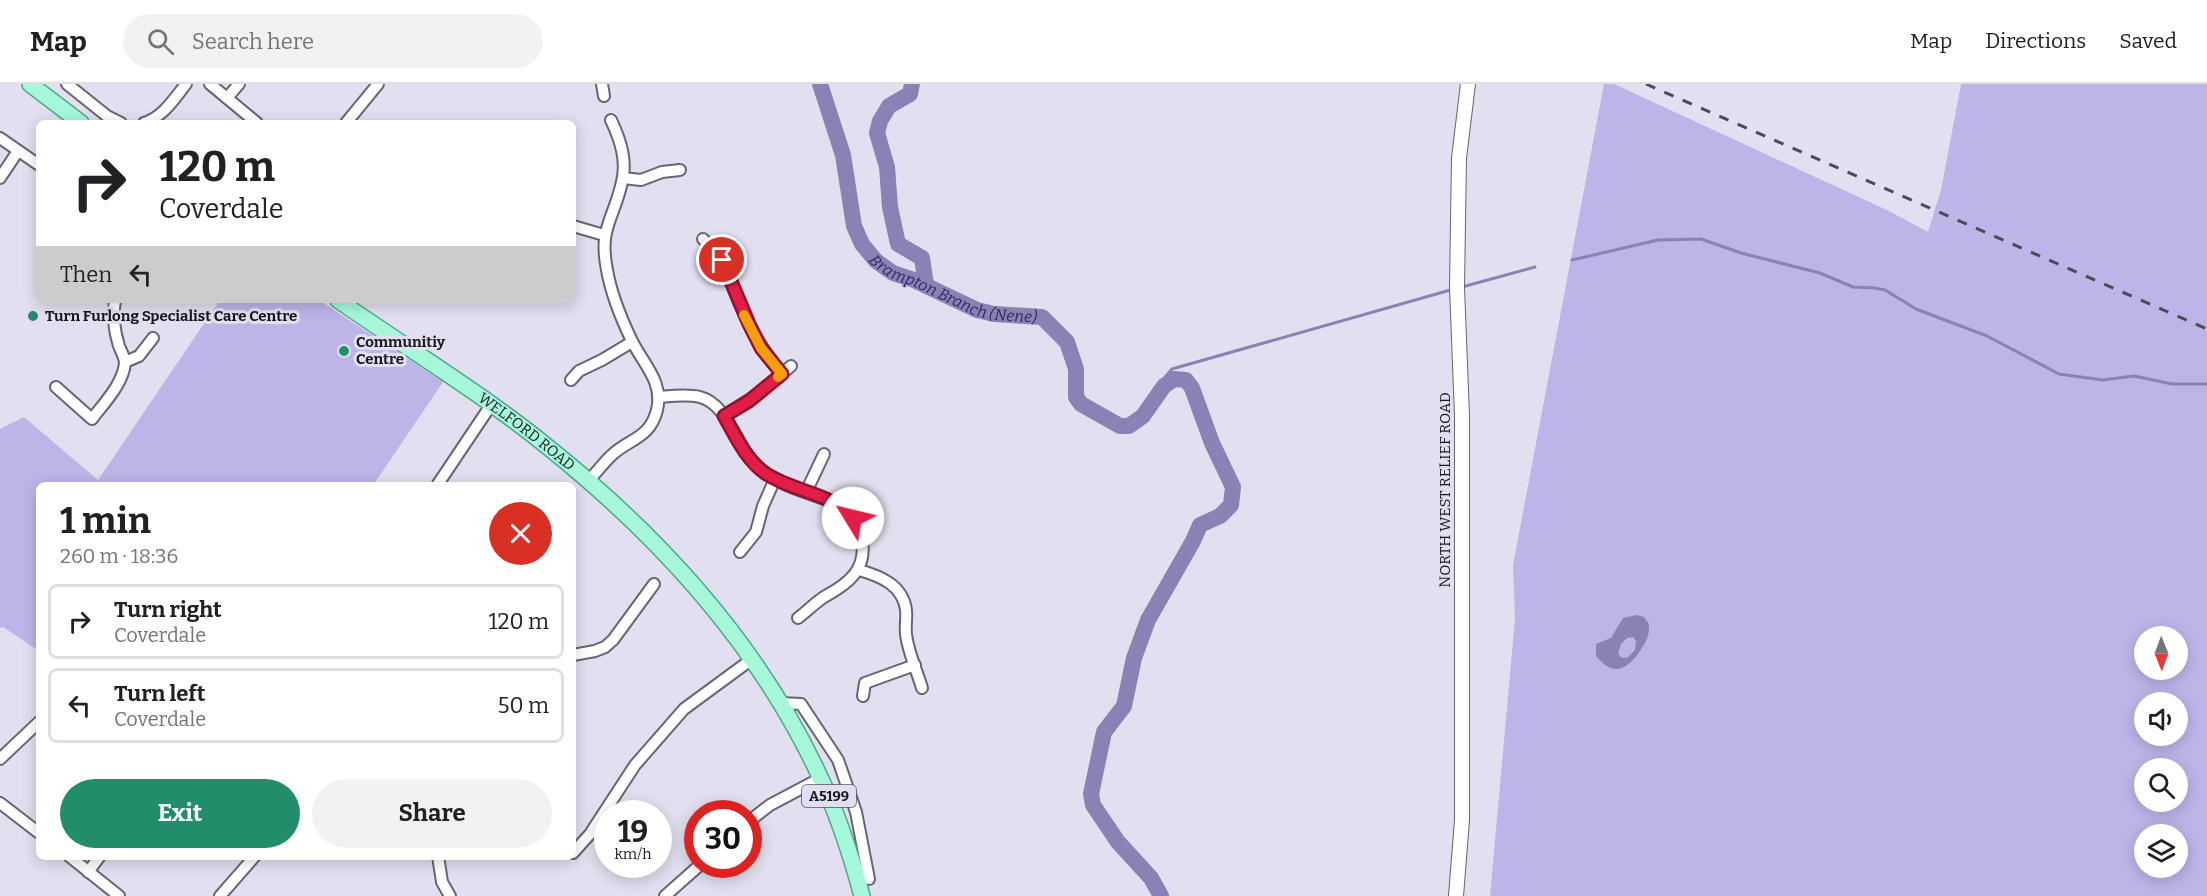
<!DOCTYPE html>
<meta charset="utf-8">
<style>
:root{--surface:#fff;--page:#f2f2f2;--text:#202124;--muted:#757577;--line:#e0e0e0;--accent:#218d6b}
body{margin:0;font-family:Bitter,serif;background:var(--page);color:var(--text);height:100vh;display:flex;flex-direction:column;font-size:22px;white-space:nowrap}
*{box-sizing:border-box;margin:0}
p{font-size:20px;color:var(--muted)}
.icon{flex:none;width:33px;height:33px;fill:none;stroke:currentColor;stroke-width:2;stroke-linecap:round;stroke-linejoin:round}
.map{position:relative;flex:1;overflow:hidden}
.sheet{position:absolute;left:36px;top:398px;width:540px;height:378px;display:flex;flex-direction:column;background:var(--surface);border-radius:9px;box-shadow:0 3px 15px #0003}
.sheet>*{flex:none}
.top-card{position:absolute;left:36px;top:36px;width:540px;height:183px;border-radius:9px;box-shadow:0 3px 15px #0003;background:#fff;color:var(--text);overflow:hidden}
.needle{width:39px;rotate:179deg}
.fabs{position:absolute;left:2134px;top:542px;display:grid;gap:12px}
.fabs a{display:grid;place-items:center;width:54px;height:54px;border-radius:50%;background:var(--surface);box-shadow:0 3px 15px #0003;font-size:30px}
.speed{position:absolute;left:594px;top:716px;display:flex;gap:12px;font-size:30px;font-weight:700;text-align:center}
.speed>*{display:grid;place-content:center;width:78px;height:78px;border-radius:50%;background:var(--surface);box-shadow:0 3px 15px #0003;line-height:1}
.speed small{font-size:15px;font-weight:400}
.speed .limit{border:9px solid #d22;background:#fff;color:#111}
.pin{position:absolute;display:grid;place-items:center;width:51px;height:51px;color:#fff;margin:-26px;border:3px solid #fff;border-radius:50%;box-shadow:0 2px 6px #0007}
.me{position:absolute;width:66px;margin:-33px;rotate:306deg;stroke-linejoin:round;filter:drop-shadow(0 0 4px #0008)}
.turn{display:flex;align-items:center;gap:21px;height:126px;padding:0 24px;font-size:27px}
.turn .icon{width:78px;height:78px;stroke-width:2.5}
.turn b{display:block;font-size:42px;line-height:51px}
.then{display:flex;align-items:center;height:57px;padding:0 24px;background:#0003;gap:12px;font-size:22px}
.round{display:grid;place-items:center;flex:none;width:63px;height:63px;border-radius:32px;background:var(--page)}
.overview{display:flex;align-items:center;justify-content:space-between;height:102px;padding:0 24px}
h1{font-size:36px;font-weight:700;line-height:45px}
.button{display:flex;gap:12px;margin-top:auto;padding:12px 24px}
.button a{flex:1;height:69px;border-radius:36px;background:var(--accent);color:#fff;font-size:24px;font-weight:700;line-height:69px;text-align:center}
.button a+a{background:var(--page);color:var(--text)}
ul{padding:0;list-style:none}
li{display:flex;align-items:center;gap:18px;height:75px;margin:0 12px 9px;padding:0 12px;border:3px solid var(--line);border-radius:9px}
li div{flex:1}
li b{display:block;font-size:22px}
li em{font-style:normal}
header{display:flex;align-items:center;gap:36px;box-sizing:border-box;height:84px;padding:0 30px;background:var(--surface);border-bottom:2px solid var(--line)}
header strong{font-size:28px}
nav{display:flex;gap:33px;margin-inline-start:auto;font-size:21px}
.search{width:420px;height:54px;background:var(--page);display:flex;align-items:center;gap:15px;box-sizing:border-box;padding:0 21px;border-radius:33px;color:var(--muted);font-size:22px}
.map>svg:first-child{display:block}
</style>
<header>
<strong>Map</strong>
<div class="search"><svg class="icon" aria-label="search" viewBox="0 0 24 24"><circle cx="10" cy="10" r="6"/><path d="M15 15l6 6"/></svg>Search here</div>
<nav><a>Map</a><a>Directions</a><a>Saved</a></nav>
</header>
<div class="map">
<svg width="2207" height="812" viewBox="0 0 2207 812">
<rect width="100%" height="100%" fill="#e2e0f0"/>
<!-- green -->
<g fill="#bdb5e8" fill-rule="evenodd">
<path d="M 1604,0 L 1614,0 L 1889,127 L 1928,148 L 1941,106 L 1961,0 L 2207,0 L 2207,812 L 1490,812 L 1515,535 L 1513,481 ZM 2145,552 L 2178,552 L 2178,585 L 2145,585 ZM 2145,618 L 2178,618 L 2178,651 L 2145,651 ZM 2145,684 L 2178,684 L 2178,717 L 2145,717 ZM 2145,750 L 2178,750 L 2178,783 L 2145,783 Z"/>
<polygon points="220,216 319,216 443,298 374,400 39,400 39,567 3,543 0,544 0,345 24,333 98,396"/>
</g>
<!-- water -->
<path fill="#8a81b4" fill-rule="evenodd" d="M 1637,531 L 1644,533 L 1649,540 C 1650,552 1645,560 1638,570 C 1624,588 1612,591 1596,572 L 1596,560 L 1611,554 L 1623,534 ZM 1633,553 L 1636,557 L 1635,566 L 1628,573 L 1622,574 L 1618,570 L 1621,560 L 1627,554 Z"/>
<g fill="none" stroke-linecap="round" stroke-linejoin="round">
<!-- stream -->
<g stroke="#8a81b4" stroke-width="3">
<polyline points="1572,176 1658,156 1701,155 1741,169 1820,189 1853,203 1875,204 1885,206 1916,225 1987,252 2059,290 2103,296 2134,292 2172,300 2207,300"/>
<polyline points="1462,203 1535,183"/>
<polyline points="1164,302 1166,292 1172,285 1454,205"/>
</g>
<!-- river -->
<g stroke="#8a81b4" stroke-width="16">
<path id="s1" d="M 820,0 L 843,71 L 854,142 L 862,160 L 876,177 L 893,189 L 914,196 L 977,226 L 994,230 L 1042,233 L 1067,258 L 1076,285 L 1076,313 L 1081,320 L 1120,342 L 1129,342 L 1143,332 L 1164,302 L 1174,295 L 1186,296 L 1192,304 L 1212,359 L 1233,403 L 1231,421 L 1220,432 L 1200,441 L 1193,457 L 1148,536 L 1134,574 L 1124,622 L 1104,648 L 1091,710 L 1093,721 L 1118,758 L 1151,794 L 1161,812"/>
<polyline points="912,0 910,10 889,22 880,37 877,49 887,83 890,123 898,160 922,174 926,201"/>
</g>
<!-- street casing -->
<g stroke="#676573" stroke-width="14">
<g id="street">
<polyline points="67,0 107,32 121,39"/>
<polyline points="210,0 257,39"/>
<polyline points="602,0 604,12"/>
<polyline points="227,14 239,0"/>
<path d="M 144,39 C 163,33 174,15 186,0"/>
<polyline points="346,39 378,0"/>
<polyline points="0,54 39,81"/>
<polyline points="0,94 18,67"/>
<polyline points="623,94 641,96 662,88 680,86"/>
<polyline points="573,142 604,151"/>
<path d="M 703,155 C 728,179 728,194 741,223 C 751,248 765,269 782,290"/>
<polyline points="125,278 139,272 153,254"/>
<polyline points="571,296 579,287 602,276 632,258"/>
<path d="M 56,303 L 92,335 C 104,319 123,300 125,279 C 125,274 121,267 119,262 C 114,246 112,232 115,216"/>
<path d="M 658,313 C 672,312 687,310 700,313 C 730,321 737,367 760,385 C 782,404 814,410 840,421 C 851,429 860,442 862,456 C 867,486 848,500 824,513 C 815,519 807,527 798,534"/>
<polyline points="724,332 757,311 791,282"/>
<path d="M 588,397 C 597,388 604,378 613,370 C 631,354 650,354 657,326 C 664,297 642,279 631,255 C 621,234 611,209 607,186 C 599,145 612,138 621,102 C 628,79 621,57 611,36"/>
<polyline points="438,400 491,321"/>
<polyline points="806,408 824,370"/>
<polyline points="740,468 756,448 763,422 775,395"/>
<path d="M 859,486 C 880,492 903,501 906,526 C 907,534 905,542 906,550 C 908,568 917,587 922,604"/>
<polyline points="573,571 595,567 605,563 613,556 654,500"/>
<polyline points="863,612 865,599 915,581"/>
<polyline points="781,619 801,620 838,676 856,728 869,795"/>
<polyline points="0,675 39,638"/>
<polyline points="0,719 39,749"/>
<polyline points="748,738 770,721 821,694"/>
<polyline points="573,769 590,750 635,681 684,625 752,575"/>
<polyline points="69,772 119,812"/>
<polyline points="438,772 442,798 450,812"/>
<polyline points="88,788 100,772"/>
<polyline points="220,812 255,772"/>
<polyline points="665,812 701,780"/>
</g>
</g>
<!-- secondary casing -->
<g stroke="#676573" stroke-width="16">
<polyline id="secondary" points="1456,812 1462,736 1462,332 1457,203 1459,74 1468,0"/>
</g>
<!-- primary casing -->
<g stroke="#50a689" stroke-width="18">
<g id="primary">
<polyline points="30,0 81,39"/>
<path id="s2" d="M 338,216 C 408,265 483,310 549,364 C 660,453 760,563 820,693 C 838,731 851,771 862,812"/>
</g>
</g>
<!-- street -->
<use href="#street" stroke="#fff" stroke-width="10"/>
<!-- secondary -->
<use href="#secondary" stroke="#fff" stroke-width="14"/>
<!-- primary -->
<use href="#primary" stroke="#a7f8db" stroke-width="15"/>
<!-- rail -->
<polyline stroke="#4c4b53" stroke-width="3" stroke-dasharray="10 10" stroke-linecap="butt" points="1646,0 2207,245"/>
</g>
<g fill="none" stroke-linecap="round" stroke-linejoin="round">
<!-- route casing -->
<g stroke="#92132f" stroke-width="15">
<path id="route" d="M 722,176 L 749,240 L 761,264 L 782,290 L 749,317 L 724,332 C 735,351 746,376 765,389 C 792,408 831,408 853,434"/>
</g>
<!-- route -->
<use href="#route" stroke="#e11d48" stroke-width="10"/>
<!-- slow -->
<polyline stroke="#f59e0b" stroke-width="10" points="744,231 761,264 782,290 778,293"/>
</g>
<!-- markers -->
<g fill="#218d6b" stroke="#e2e0f0" stroke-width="2">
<circle cx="33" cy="232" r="6"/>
<circle cx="344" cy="267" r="6"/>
</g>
<g text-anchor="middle" stroke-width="6" stroke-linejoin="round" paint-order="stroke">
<!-- shield labels -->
<rect fill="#e2e0f0" stroke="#55545d" stroke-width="1.5" x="802" y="701" width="54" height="22" rx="4.5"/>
<g font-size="14" font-weight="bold" fill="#19181e">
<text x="829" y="717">A5199</text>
</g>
<!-- poi labels -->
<g font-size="15" font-weight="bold" fill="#19181e" stroke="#e2e0f0" text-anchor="start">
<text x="45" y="237">Turn Furlong Specialist Care Centre</text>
<text x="356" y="263">Communitiy<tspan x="356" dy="17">Centre</tspan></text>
</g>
<!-- street labels -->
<g font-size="15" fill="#19181e" stroke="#e2e0f0">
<text dy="5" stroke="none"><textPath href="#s2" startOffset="230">WELFORD ROAD</textPath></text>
<text transform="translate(1445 406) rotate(-90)" y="5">NORTH WEST RELIEF ROAD</text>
</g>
<!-- water labels -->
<g font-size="16" font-style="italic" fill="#372664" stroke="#e2e0f0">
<text dy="6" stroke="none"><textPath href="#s1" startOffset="272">Brampton Branch (Nene)</textPath></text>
</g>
</g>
</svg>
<div class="fabs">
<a><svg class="needle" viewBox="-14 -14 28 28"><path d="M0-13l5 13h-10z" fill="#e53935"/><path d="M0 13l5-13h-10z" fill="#757577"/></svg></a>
<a><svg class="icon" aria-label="sound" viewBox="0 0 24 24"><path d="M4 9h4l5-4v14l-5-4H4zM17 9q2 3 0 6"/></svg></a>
<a><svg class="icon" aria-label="search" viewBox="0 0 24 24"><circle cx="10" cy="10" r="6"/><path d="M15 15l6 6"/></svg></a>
<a><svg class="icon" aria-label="layers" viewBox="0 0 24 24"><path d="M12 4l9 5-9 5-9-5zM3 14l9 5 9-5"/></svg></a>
</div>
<div class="speed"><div>19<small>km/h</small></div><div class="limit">30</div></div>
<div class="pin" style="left:722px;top:176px;background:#d93025"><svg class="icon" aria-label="arrive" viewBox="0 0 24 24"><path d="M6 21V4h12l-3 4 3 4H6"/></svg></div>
<svg class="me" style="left:853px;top:434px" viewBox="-20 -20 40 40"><circle r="19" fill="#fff"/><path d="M0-13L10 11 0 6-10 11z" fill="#e11d48"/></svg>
<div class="top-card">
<div class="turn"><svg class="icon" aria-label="right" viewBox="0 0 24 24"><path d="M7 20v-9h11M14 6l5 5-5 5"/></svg><div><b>120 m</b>Coverdale</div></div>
<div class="then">Then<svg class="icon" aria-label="left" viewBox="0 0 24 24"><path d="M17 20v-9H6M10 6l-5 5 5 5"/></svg></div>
</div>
<section class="sheet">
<div class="overview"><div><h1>1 min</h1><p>260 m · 18:36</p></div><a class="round" style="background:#d93025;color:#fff"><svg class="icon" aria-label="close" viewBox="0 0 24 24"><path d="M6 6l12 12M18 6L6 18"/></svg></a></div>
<ul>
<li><svg class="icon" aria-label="right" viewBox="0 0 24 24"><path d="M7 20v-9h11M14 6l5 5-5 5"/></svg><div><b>Turn right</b><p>Coverdale</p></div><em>120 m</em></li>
<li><svg class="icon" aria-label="left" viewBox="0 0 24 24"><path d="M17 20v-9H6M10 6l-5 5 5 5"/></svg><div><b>Turn left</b><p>Coverdale</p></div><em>50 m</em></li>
</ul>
<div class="button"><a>Exit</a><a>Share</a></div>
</section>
</div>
